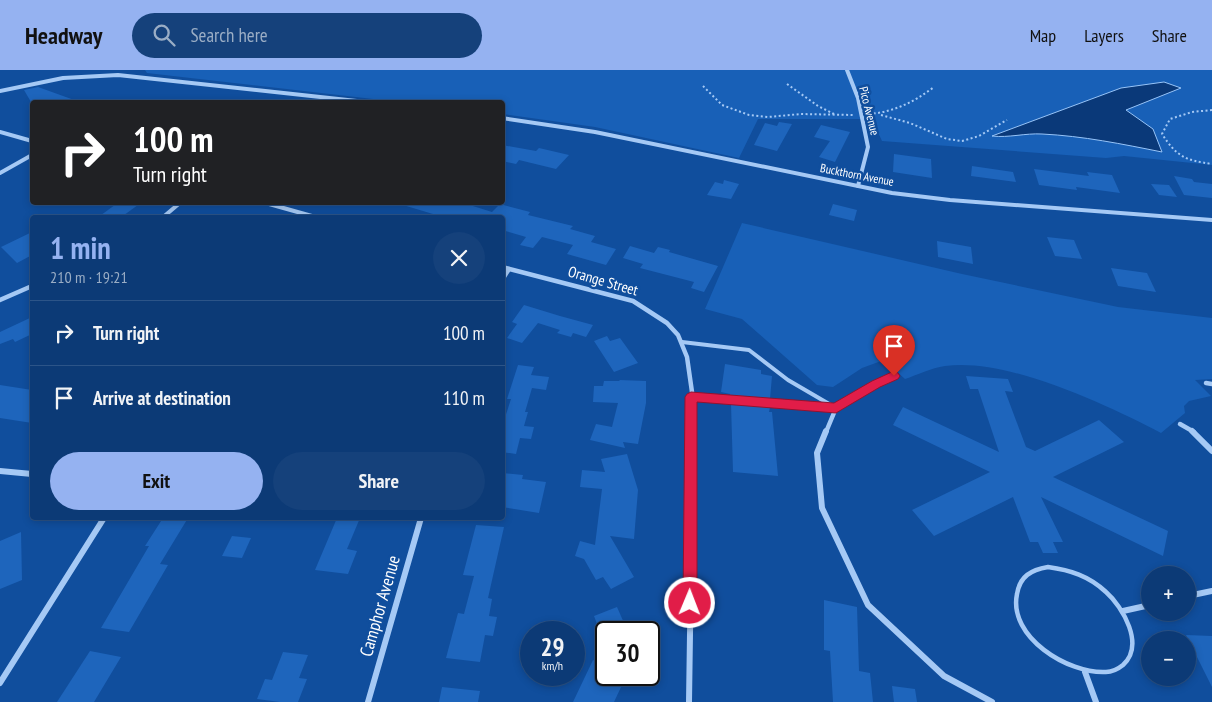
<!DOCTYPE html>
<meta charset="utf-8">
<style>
:root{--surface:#0c3a76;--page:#15417b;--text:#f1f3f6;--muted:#9aadc5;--line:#2c5488;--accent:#95b2f1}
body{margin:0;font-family:"PT Sans Narrow",sans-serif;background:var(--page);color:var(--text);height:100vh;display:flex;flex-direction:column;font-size:19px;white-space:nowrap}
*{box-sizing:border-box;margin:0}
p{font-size:16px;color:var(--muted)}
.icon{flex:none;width:28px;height:28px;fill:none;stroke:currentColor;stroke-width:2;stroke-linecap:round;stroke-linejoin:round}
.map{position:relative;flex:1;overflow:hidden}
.drawer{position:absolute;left:30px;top:145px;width:475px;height:305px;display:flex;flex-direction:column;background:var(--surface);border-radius:5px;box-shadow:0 2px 8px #0003,0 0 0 1px var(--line)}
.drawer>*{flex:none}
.top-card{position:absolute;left:30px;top:30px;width:475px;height:105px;border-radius:5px;box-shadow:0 2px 8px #0003,0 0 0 1px var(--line);background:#202124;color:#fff;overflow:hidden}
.buttons{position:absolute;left:1141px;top:496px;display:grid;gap:10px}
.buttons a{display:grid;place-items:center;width:55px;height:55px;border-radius:50%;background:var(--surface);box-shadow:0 2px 8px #0003,0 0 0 1px var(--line);font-size:25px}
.speed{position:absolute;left:520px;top:551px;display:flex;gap:10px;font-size:25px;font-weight:700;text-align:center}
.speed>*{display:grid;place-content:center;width:65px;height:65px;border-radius:50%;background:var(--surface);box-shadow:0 2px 8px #0003,0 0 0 1px var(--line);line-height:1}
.speed small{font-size:12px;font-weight:400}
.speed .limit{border:2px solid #111;border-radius:8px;background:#fff;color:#111}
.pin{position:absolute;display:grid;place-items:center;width:42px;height:42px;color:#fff;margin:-51px -21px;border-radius:50% 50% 50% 0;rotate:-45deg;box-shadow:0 0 5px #0007}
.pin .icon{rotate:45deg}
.me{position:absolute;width:55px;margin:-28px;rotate:1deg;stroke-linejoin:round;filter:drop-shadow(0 0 4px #0008)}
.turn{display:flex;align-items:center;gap:18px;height:105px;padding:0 20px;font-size:22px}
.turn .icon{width:65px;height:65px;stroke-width:2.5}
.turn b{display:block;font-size:35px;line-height:42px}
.round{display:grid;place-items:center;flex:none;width:52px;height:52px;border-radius:26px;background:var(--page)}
.overview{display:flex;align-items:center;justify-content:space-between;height:85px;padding:0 20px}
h1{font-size:30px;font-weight:800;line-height:38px;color:var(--accent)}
.button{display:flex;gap:10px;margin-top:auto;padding:10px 20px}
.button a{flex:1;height:58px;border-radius:30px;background:var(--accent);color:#111;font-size:20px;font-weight:800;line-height:58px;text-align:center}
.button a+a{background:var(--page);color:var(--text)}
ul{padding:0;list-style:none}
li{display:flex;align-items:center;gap:15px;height:65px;padding:0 20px;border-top:1px solid var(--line)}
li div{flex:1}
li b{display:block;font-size:19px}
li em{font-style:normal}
header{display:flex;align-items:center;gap:30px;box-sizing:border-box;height:70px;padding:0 25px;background:var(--accent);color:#111}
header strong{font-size:24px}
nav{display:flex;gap:28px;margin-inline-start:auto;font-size:18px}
.search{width:350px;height:45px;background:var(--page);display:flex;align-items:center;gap:12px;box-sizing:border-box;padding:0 18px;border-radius:28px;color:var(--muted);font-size:19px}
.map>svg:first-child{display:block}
</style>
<header>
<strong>Headway</strong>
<div class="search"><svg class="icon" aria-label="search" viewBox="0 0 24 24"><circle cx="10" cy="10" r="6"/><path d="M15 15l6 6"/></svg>Search here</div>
<nav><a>Map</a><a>Layers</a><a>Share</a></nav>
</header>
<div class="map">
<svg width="1212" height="632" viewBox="0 0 1212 632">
<rect width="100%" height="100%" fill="#104e9d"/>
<!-- green -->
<g fill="#1860b7">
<polygon points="145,0 1212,0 1212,95 1124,86 1106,88 882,71 872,49 758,49 739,88 595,57 503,44 502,32 399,32 147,3"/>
<path d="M 742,153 L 962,204 L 1118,237 L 1212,248 L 1212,309 L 1195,310 L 1211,326 L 1189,331 L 1184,336 L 1185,343 L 1161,363 C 1107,335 1006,287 945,296 C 931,298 917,305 905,309 L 884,290 L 862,298 L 833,317 L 817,315 L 742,249 L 705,239 Z"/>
</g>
<!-- water -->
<path fill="#0a3979" stroke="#97c4f8" d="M 1164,12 L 1181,18 L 1126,40 L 1153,59 L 1162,82 C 1122,74 1083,66 1042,64 C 1025,63 1009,68 992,66 L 1121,18 Z"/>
<!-- building -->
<g fill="#1e65bc">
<polygon points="38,17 77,31 77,32 31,32 24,20"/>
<polygon points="779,52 792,54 777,81 754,75 765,53 777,56"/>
<polygon points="821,55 850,62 835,92 819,87 830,71 814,67"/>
<polygon points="502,75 536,81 539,78 569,85 556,99 519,90 516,94 502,91"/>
<polygon points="894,84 931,89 932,108 893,102"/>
<polygon points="972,96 1013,102 1016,112 971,106"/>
<polygon points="1034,99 1089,106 1087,102 1112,105 1120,123 1076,117 1077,120 1039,115"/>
<polygon points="1174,106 1192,109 1194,112 1212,114 1212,128 1184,125"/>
<polygon points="724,110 739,114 731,129 707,125 715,112 723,114"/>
<polygon points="1151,114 1169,115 1177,127 1159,125"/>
<polygon points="119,132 142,132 120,148 97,148"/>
<polygon points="404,132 460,132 492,142 500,134 530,142 528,145 573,156 570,159 595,166 591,172 616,179 606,195 567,184 573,175 542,167 533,178 520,175 526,167 502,160 502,148 429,148 433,144 403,135"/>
<polygon points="833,134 857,140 854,151 829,145"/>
<polygon points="32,162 32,185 17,193 1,177"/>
<polygon points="1047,167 1074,170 1082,189 1055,186"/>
<polygon points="937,171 971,177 973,194 938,187"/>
<polygon points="630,176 654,183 658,177 670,180 669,182 718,196 704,222 691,218 694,212 640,198 643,194 623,188"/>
<polygon points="1111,198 1147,203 1156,222 1118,216"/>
<polygon points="524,235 560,246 593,255 586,267 573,263 571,267 557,263 560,260 538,253 522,273 507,268 517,254 512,252"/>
<polygon points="32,247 32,264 15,272 13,269 0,274 0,262"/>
<polygon points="607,266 610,271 620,268 638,293 614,302 594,271"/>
<polygon points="725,294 761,300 761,304 772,306 770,329 730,326 730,324 721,322"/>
<polygon points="518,295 534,297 531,305 549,307 546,320 532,318 525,342 528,342 524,356 534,357 531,369 520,368 516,384 502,382 502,357 511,329 507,329"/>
<polygon points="966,306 1008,309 1013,322 1005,321 1026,377 1035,381 1099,350 1124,372 1053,407 1168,461 1163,486 1041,427 1063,472 1053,472 1058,483 1043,483 1038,472 1030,472 1013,427 934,466 912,440 990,402 893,355 903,337 999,382 978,319 970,319"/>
<polygon points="619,310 646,311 646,333 638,374 623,372 625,378 590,370 596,354 612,357 618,333 593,332 594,316 603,316 604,311 620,311"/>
<polygon points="0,315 32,320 32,353 0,348"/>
<polygon points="731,334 770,337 769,342 772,342 778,406 733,402"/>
<polygon points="627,384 638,420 634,469 610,466 634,507 611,519 603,507 596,510 584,489 575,486 580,471 595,475 602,419 580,417 582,400 605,402 601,389"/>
<polygon points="502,403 523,405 522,409 546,412 539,443 502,437"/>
<polygon points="163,448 188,448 160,494 168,495 129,562 101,558 149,476 145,476"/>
<polygon points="337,448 360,448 347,479 357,481 348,504 315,500"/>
<polygon points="476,455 504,457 488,528 492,529 489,546 497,547 493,566 485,565 480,592 446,588 458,543 464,544 474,506 463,505"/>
<polygon points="21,462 22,510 0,519 0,471"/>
<polygon points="232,466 251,468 242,488 222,486"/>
<polygon points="824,530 857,537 859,601 870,603 873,632 833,632 830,581 824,580"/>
<polygon points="617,537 628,562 600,562 594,546"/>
<polygon points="1186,565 1212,566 1212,617"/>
<polygon points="90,581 121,587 94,632 57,632"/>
<polygon points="283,582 308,585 299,608 307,609 298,632 280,632 257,629 265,609 272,610"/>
<polygon points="593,590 606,597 606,607 622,615 614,632 573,632"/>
<polygon points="892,616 915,619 917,632 894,632"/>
<polygon points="442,617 480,621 478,632 439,632"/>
</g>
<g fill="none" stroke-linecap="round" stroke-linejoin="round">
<!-- path -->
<g stroke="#a5c9f5" stroke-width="2" stroke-dasharray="2 2.5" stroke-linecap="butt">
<polyline points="787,14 818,36 834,44"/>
<polyline points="703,16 722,35 749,45 768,47 801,44 853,45"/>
<path d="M 1212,40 L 1192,42 L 1170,49 L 1162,64 C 1177,87 1185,90 1212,94"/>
<path d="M 869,44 C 894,42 914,32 934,17"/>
<polyline points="881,45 910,53 947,69 962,71 979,66 1007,50"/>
</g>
<!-- lane-far1 -->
<g stroke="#a5c9f5" stroke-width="4">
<polyline points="682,272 749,280 788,310 836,338"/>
<polyline points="691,327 834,338"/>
</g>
<!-- lane -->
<path stroke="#a5c9f5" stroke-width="4.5" d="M 1048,497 C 1070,500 1089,506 1106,522 C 1123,537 1145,575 1123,595 C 1118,599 1112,602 1106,602 C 1068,604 1008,567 1017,524 C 1020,506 1031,500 1048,497 Z"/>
<!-- street-far2 -->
<g stroke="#a5c9f5" stroke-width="4">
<polyline points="847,0 858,28 868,77 858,116"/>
<polyline points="0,21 63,8 118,5 366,32"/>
<polyline points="502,48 595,62 892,123 950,130 1212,150"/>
<polyline points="0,62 32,71"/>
<polyline points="0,103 32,85"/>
<polyline points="262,132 319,148"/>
<polyline points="162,148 181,132"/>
</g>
<!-- street-far1 -->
<g stroke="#a5c9f5" stroke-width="4.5">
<polyline points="502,197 633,231 667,253 678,265 687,287 692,322 693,362"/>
<polyline points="502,210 509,199"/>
<polyline points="0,230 32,216"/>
<polyline points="1206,313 1212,314"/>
<polyline points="1180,354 1194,362"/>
<polyline points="826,362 836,338 876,314 894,306"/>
</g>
<!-- street -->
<g stroke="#a5c9f5" stroke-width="6">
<polyline points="826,361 817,383 822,438 868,535 944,606 992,632"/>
<polyline points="1192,361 1212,381"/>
<polyline points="0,401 32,404"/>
<polyline points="1188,526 1212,521"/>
<polyline points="1123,541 1150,535"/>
<polyline points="1085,602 1096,632"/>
<polyline points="0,613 104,448"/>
<polyline points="368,632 421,448"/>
<polyline points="689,632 693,361"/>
</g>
</g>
<!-- route -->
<polygon fill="#e11d48" stroke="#92132f" points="894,301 898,303 900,306 898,309 880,317 836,343 697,332 697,533 695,538 690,540 685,538 683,533 685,327 687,324 691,322 834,333 872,311"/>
<g text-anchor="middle" stroke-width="5" stroke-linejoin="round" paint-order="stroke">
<!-- far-street labels -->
<g font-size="12" fill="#fff" stroke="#104e9d">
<text transform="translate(869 41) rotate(76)" y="4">Pico Avenue</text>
<text transform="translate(857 105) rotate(11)" y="4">Buckthorn Avenue</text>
</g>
<!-- street labels -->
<g font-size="15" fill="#fff" stroke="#104e9d">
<text transform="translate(603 211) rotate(16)" y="5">Orange Street</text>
</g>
<!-- near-street labels -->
<g font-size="18" fill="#fff" stroke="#104e9d">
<text transform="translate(380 536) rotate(-74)" y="6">Camphor Avenue</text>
</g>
</g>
</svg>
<div class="buttons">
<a>+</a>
<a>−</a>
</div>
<div class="speed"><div>29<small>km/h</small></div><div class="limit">30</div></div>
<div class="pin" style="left:894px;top:306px;background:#d93025"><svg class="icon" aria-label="arrive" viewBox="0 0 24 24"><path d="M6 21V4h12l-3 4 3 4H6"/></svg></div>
<svg class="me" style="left:690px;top:533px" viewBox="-20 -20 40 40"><circle r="17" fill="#e11d48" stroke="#fff" stroke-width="3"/><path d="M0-11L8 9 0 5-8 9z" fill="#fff"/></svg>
<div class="top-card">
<div class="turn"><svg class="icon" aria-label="right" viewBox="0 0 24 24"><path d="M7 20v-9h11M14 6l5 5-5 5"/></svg><div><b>100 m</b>Turn right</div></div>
</div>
<section class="drawer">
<div class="overview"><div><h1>1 min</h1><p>210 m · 19:21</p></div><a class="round"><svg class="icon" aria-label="close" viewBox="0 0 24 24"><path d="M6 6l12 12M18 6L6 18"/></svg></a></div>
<ul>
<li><svg class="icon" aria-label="right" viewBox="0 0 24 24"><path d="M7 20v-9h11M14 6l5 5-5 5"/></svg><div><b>Turn right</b></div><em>100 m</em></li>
<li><svg class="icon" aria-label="arrive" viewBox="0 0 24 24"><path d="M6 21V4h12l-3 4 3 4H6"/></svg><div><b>Arrive at destination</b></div><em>110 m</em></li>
</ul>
<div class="button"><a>Exit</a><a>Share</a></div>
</section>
</div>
